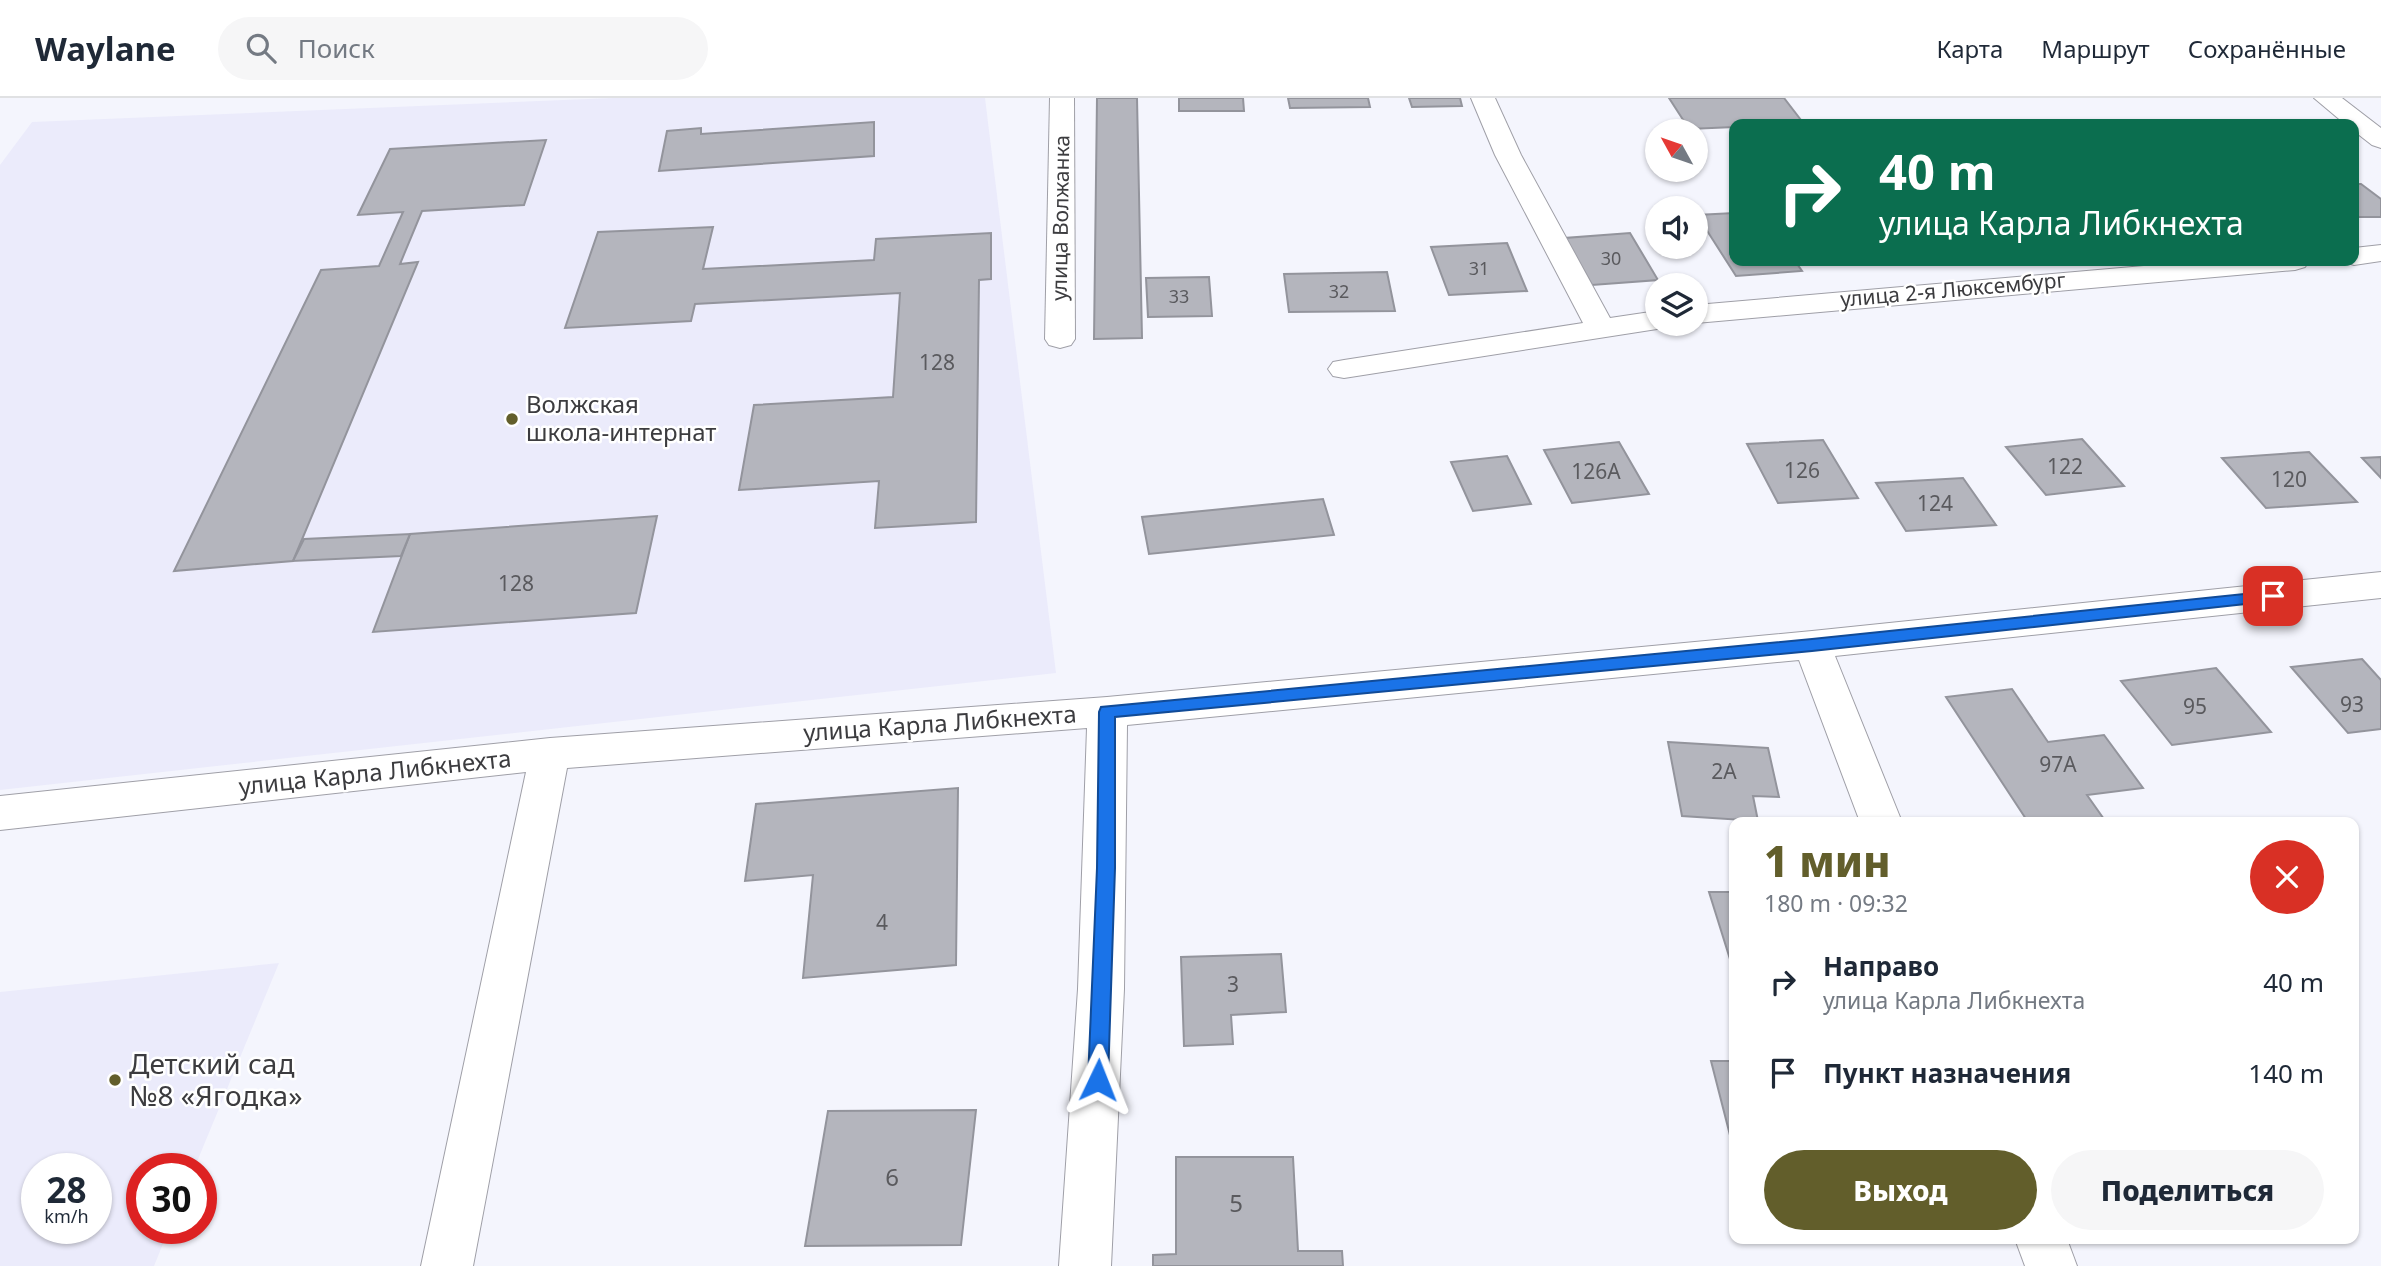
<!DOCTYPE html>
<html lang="ru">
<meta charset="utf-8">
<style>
:root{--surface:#fff;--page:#f6f6f7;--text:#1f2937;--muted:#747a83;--line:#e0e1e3;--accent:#625e2b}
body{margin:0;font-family:"Noto Sans",sans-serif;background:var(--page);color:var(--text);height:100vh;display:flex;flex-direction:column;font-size:26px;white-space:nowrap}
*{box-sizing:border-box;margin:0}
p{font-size:23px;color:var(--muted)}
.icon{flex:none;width:38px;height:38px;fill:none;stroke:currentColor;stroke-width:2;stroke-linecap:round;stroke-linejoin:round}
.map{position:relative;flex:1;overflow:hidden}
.panel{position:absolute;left:1729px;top:719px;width:630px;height:427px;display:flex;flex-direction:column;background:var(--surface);border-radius:14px;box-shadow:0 2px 5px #0004}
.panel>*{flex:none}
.banner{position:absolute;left:1729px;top:21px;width:630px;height:147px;border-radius:14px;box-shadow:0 2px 5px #0004;background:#0b6e4f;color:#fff;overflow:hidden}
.needle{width:46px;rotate:310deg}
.fabs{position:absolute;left:1645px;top:21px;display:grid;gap:14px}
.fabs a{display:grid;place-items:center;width:63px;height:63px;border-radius:50%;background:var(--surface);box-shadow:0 2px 5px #0004;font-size:35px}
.speed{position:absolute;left:21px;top:1055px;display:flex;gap:14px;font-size:35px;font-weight:700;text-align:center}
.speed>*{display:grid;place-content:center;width:91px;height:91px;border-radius:50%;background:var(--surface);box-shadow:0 2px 5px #0004;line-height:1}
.speed small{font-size:18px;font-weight:400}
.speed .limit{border:10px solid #d22;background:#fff;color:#111}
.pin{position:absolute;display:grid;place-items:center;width:60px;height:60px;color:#fff;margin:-30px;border-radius:14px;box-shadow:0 4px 10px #0006}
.me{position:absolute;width:77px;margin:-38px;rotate:2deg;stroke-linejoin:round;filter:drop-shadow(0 0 5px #0008)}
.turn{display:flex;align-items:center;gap:24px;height:147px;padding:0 35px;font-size:32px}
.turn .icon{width:91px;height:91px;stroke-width:2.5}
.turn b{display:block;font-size:49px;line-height:60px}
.round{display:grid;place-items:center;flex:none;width:74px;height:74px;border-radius:37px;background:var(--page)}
.headline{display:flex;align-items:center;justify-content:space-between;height:119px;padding:0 35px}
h1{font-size:42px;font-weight:800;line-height:52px;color:var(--accent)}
.primary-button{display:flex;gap:14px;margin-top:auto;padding:14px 35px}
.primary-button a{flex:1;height:80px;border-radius:42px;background:var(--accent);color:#fff;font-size:28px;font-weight:800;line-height:80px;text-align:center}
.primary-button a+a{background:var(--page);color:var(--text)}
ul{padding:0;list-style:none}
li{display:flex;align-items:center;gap:21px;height:91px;padding:0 35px}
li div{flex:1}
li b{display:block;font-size:26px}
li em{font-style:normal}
header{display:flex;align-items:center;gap:42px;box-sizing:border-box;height:98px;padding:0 35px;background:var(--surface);border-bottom:2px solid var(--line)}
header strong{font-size:33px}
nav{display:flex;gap:38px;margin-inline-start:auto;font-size:24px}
.search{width:490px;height:63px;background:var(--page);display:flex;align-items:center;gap:18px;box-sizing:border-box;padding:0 24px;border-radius:38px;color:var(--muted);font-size:26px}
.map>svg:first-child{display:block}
</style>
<header>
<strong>Waylane</strong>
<div class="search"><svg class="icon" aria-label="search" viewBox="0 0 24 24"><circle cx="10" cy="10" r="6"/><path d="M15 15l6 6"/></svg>Поиск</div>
<nav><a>Карта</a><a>Маршрут</a><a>Сохранённые</a></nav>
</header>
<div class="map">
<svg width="2381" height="1168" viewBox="0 0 2381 1168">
<rect width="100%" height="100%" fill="#f4f5fd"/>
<!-- built -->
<g fill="#ebebfb" fill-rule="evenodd">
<polygon points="613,0 985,0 1056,575 0,692 0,67 32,24"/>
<path d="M 279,865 L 194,1071 L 142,1071 L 142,1130 L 169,1131 L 154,1168 L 0,1168 L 0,894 ZM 37,1071 L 96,1071 L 96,1130 L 37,1130 Z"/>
</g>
<!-- building -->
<g fill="#b4b5bd" stroke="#93949c" stroke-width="2">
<polygon points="1097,0 1137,0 1142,240 1094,241"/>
<polygon points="1179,0 1243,0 1244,13 1179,13"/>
<polygon points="1288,0 1368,0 1370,9 1290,10"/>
<polygon points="1409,0 1460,0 1462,8 1412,9"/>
<polygon points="1669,0 1784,0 1804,26 1734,26 1734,29 1689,31"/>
<polygon points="874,24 874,58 659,73 667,33 701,30 701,36"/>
<polygon points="546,42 524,107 422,113 400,166 418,164 293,463 174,473 321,172 379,168 403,114 358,117 390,51"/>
<polygon points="2354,86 2361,86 2381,101 2381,119 2354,119"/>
<polygon points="1734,115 1734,163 1795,163 1802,173 1736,178 1697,117"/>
<polygon points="713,129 703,171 874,162 876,141 991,135 991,181 979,182 976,424 875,430 879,383 739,392 754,307 893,299 900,195 695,206 691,223 565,230 598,134"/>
<polygon points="1630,135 1658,182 1592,187 1565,140"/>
<polygon points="1507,145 1527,193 1449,197 1431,149"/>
<polygon points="1387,174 1395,213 1289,214 1284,176"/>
<polygon points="1209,179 1212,218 1148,219 1146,180"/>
<polygon points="2082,341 2124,388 2046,397 2006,349"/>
<polygon points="1823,342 1858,400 1778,405 1747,346"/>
<polygon points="1619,344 1649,396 1572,405 1544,352"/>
<polygon points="2309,354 2357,404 2266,410 2222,360"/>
<polygon points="1507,358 1531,406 1473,413 1451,364"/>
<polygon points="2381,359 2381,380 2362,360"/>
<polygon points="1963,380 1996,427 1906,433 1876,385"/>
<polygon points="1323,401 1334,437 1149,456 1142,419"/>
<polygon points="657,418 636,515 373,534 410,436"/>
<polygon points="410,436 401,458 293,463 304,441"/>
<polygon points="2362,561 2381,582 2381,631 2348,635 2291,569"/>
<polygon points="2216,570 2271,634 2172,647 2121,583"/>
<polygon points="2012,591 2048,644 2104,637 2143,690 2087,697 2106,724 2028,724 1946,599"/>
<polygon points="1668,644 1768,650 1779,699 1753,698 1758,723 1682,718"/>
<polygon points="958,690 956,867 803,880 813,777 745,783 756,706"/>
<polygon points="1709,794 1734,794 1734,874"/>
<polygon points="1281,856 1286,914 1231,917 1233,946 1184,948 1181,859"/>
<polygon points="1711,963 1734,963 1734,1045 1732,1045"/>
<polygon points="976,1012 961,1147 805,1148 828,1013"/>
<polygon points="1176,1059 1293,1059 1298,1153 1342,1153 1343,1168 1153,1168 1153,1157 1176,1156"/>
</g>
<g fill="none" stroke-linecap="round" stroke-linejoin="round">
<!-- minor casing -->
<g stroke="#9f9fa7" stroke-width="2">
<g id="minor">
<polygon points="1050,0 1074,0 1075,241 1071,247 1060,250 1049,247 1045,241"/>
<polygon points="1471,0 1495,0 1521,57 1610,220 1657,213 1657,226 1669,226 1657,231 1344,280 1333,278 1328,271 1333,264 1344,262 1583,225 1495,57"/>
<polygon points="2314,0 2342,0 2381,30 2381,50 2372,47 2354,33 2354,26 2345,26"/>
<polygon points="2381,147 2381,163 2354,167 2343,163 2354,163 2354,150"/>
<polygon points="2201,163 2309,163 2305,169 2295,172 1696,225 1696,207"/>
<polygon points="2381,474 2381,500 1835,558 1902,724 1860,724 1799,562 1127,627 1124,891 1111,1168 1059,1168 1078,891 1087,630 567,670 473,1168 421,1168 526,674 0,732 0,698 550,640 1107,599 1812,533"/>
<polygon points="2015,1141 2067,1141 2077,1168 2025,1168"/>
</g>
</g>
<!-- minor -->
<use href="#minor" fill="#fff" fill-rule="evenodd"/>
</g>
<!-- route -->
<polygon fill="#1a73e8" stroke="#114b97" stroke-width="2" points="2273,493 2280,498 2273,503 1812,553 1115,619 1115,770 1108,982 1105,989 1098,991 1091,989 1088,982 1097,770 1099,614 1101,609 1812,541"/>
<!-- markers -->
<g fill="#625e2b" stroke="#fff" stroke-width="2.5">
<circle cx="512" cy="321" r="7"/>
<circle cx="115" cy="982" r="7"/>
</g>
<g text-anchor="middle" stroke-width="5" stroke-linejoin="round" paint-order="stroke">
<!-- far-number labels -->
<g font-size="18" fill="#5a5a5e">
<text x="1611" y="167">30</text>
<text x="1479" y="177">31</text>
<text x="1339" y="200">32</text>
<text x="1179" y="205">33</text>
</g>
<!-- far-street labels -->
<g font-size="21" fill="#3c3c3f" stroke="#fff">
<text transform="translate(1061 120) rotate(-89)" y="7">улица Волжанка</text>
<text transform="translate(1953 192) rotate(-5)" y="7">улица 2-я Люксембург</text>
</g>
<!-- number labels -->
<g font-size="21" fill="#5a5a5e">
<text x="937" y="272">128</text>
<text x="2065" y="376">122</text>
<text x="1802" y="380">126</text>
<text x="1596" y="381">126А</text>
<text x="2289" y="389">120</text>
<text x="1935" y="413">124</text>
<text x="516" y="493">128</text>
<text x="2352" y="614">93</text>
<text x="2195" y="616">95</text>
<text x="2058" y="674">97А</text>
<text x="1724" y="681">2А</text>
<text x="882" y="832">4</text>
<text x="1233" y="894">3</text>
</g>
<!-- poi labels -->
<g font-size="24" fill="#3c3c3f" stroke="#fff" text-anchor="start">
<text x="526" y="315">Волжская<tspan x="526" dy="28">школа-интернат</tspan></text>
</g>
<!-- street labels -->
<g font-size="24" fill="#3c3c3f" stroke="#fff">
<text transform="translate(940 626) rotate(-4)" y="8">улица Карла Либкнехта</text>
<text transform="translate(375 675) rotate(-6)" y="8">улица Карла Либкнехта</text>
</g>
<!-- near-number labels -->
<g font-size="24" fill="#5a5a5e">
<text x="892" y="1088">6</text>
<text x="1236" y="1114">5</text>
</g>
<!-- near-poi labels -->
<g font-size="28" fill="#3c3c3f" stroke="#fff" text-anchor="start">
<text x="129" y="976">Детский сад<tspan x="129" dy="32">№8 «Ягодка»</tspan></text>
</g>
</g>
</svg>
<div class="fabs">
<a><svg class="needle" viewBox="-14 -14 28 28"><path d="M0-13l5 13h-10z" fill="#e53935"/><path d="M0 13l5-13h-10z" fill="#747a83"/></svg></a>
<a><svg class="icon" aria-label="sound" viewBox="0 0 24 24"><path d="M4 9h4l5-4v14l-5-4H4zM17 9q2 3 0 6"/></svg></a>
<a><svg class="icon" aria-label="layers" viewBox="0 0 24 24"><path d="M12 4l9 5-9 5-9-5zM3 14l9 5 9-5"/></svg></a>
</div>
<div class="speed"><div>28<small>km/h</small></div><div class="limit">30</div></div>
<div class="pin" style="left:2273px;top:498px;background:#d93025"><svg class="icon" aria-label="arrive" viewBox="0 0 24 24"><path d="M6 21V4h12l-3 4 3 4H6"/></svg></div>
<svg class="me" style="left:1098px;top:982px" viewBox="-20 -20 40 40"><path d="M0-17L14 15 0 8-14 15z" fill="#1a73e8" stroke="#fff" stroke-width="4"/></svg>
<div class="banner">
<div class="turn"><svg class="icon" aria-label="right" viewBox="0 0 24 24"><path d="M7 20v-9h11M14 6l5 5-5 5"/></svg><div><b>40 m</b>улица Карла Либкнехта</div></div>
</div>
<section class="panel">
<div class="headline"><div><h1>1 мин</h1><p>180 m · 09:32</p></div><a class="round" style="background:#d93025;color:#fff"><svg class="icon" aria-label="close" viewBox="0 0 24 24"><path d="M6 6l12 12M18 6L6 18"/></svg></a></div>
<ul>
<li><svg class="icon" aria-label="right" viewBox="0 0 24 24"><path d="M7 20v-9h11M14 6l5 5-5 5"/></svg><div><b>Направо</b><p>улица Карла Либкнехта</p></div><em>40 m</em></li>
<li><svg class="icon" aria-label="arrive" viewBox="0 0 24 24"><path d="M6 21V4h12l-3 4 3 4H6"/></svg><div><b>Пункт назначения</b></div><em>140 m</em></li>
</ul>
<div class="primary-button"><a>Выход</a><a>Поделиться</a></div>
</section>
</div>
